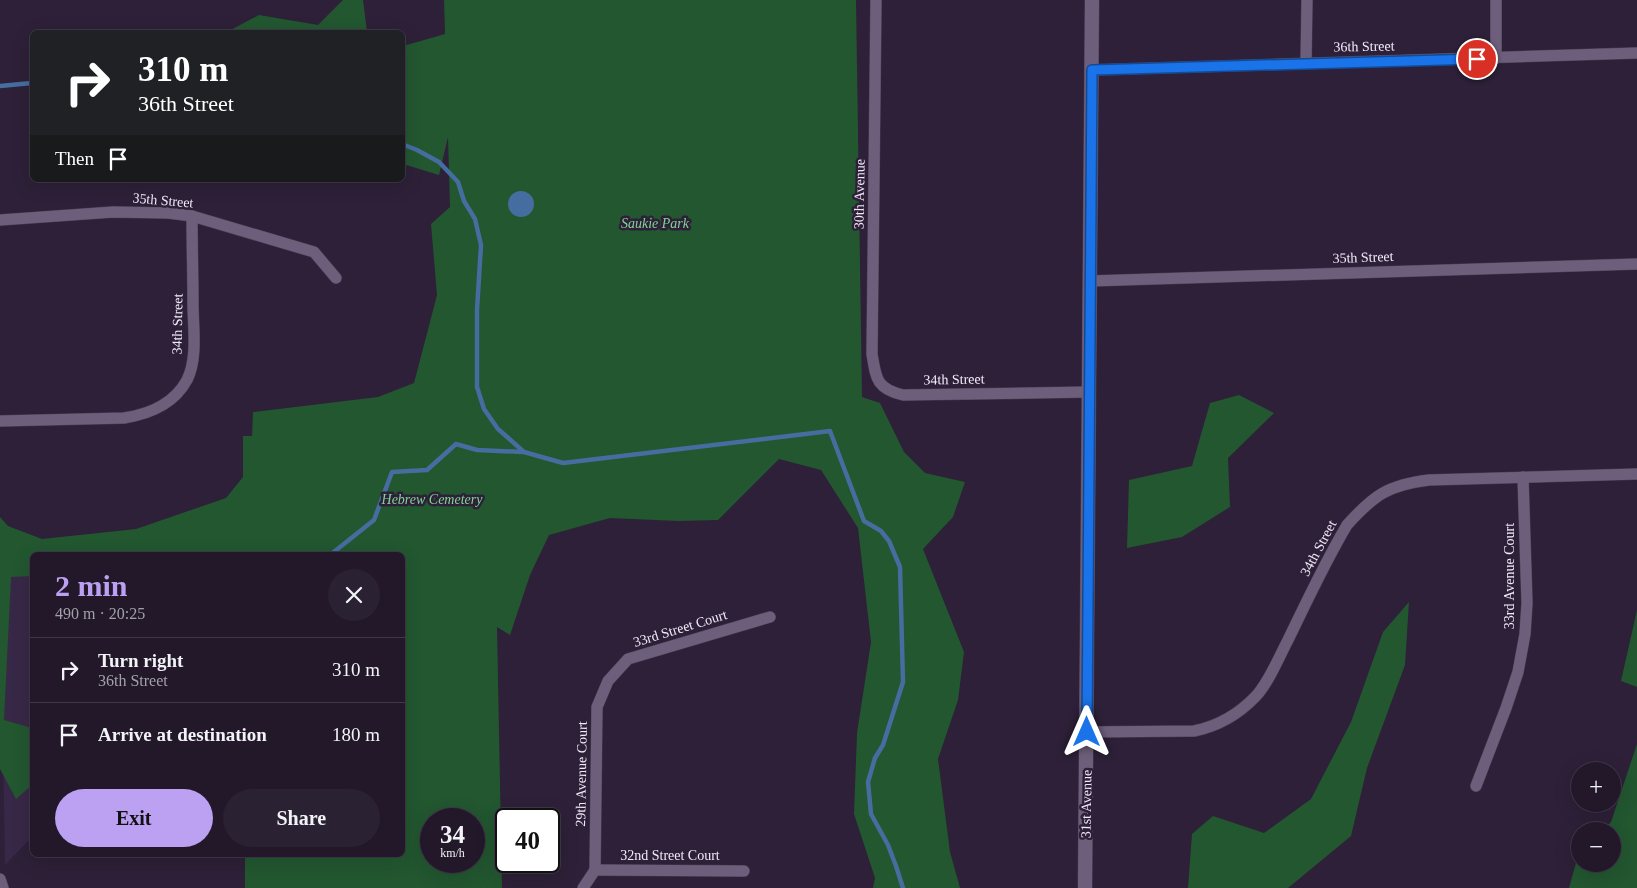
<!DOCTYPE html>
<meta charset="utf-8">
<style>
:root{--surface:#22182a;--page:#2a2132;--text:#f1f3f6;--muted:#a2a0a8;--line:#3f3747;--accent:#bca0f2}
body{margin:0;font-family:Georgia,serif;background:var(--page);color:var(--text);height:100vh;display:flex;flex-direction:column;font-size:19px;white-space:nowrap}
*{box-sizing:border-box;margin:0}
p{font-size:16px;color:var(--muted)}
.icon{flex:none;width:28px;height:28px;fill:none;stroke:currentColor;stroke-width:2;stroke-linecap:round;stroke-linejoin:round}
.map{position:relative;flex:1;overflow:hidden}
.panel{position:absolute;left:30px;top:552px;width:375px;height:305px;display:flex;flex-direction:column;background:var(--surface);border-radius:8px;box-shadow:0 5px 20px #0002,0 0 0 1px var(--line)}
.panel>*{flex:none}
.hud{position:absolute;left:30px;top:30px;width:375px;height:152px;border-radius:8px;box-shadow:0 5px 20px #0002,0 0 0 1px var(--line);background:#202124;color:#fff;overflow:hidden}
.controls{position:absolute;left:1571px;top:762px;display:grid;gap:10px}
.controls a{display:grid;place-items:center;width:50px;height:50px;border-radius:50%;background:var(--surface);box-shadow:0 5px 20px #0002,0 0 0 1px var(--line);font-size:25px}
.speed{position:absolute;left:420px;top:808px;display:flex;gap:10px;font-size:25px;font-weight:700;text-align:center}
.speed>*{display:grid;place-content:center;width:65px;height:65px;border-radius:50%;background:var(--surface);box-shadow:0 5px 20px #0002,0 0 0 1px var(--line);line-height:1}
.speed small{font-size:12px;font-weight:400}
.speed .limit{border:2px solid #111;border-radius:8px;background:#fff;color:#111}
.pin{position:absolute;display:grid;place-items:center;width:42px;height:42px;color:#fff;margin:-21px;border:2px solid #fff;border-radius:50%;box-shadow:0 1px 5px #0007}
.me{position:absolute;width:55px;margin:-28px;rotate:0deg;stroke-linejoin:round;filter:drop-shadow(0 0 4px #0008)}
.turn{display:flex;align-items:center;gap:18px;height:105px;padding:0 25px;font-size:22px}
.turn .icon{width:65px;height:65px;stroke-width:2.5}
.turn b{display:block;font-size:35px;line-height:42px}
.then{display:flex;align-items:center;height:48px;padding:0 25px;background:#0003;gap:10px;font-size:19px}
.round{display:grid;place-items:center;flex:none;width:52px;height:52px;border-radius:26px;background:var(--page)}
.head{display:flex;align-items:center;justify-content:space-between;height:85px;padding:0 25px}
h1{font-size:30px;font-weight:800;line-height:38px;color:var(--accent)}
.button{display:flex;gap:10px;margin-top:auto;padding:10px 25px}
.button a{flex:1;height:58px;border-radius:30px;background:var(--accent);color:#111;font-size:20px;font-weight:800;line-height:58px;text-align:center}
.button a+a{background:var(--page);color:var(--text)}
ul{padding:0;list-style:none}
li{display:flex;align-items:center;gap:15px;height:65px;padding:0 25px;border-top:1px solid var(--line)}
li div{flex:1}
li b{display:block;font-size:19px}
li em{font-style:normal}
.map>svg:first-child{display:block}
</style>
<div class="map">
<svg width="1637" height="888" viewBox="0 0 1637 888">
<rect width="100%" height="100%" fill="#2d2038"/>
<!-- built -->
<polygon fill="#382847" points="0,568 32,568 32,837 5,865"/>
<!-- green -->
<g fill="#225730" fill-rule="evenodd">
<polygon points="343,0 363,0 367,32 227,32 259,15 318,25"/>
<path d="M 444,0 L 856,0 L 862,397 L 880,403 L 904,452 L 925,473 L 965,482 L 953,517 L 923,549 L 964,652 L 958,700 L 938,759 L 950,852 L 960,888 L 873,888 L 875,878 L 854,814 L 857,733 L 871,642 L 858,528 L 821,470 L 779,459 L 718,520 L 678,521 L 610,518 L 549,535 L 530,575 L 510,635 L 497,627 L 502,888 L 245,888 L 245,855 L 402,855 L 402,555 L 32,555 L 32,576 L 11,577 L 4,720 L 32,728 L 32,785 L 16,799 L 0,769 L 0,517 L 8,526 L 42,539 L 136,529 L 226,498 L 243,477 L 243,436 L 252,436 L 253,412 L 378,397 L 414,383 L 437,295 L 431,224 L 450,207 L 448,137 L 439,175 L 403,164 L 403,46 L 445,34 ZM 431,819 L 474,819 L 474,861 L 431,861 Z"/>
<polygon points="1239,395 1274,413 1228,458 1230,507 1182,537 1127,548 1129,480 1192,466 1210,403"/>
<polygon points="1409,602 1405,665 1367,768 1351,836 1288,888 1188,888 1192,834 1213,816 1264,833 1311,799 1351,722 1383,632"/>
<polygon points="1637,610 1637,687 1621,681"/>
<polygon points="1637,744 1637,888 1569,888 1576,863 1580,859 1580,864 1612,864 1612,831 1603,831 1611,822"/>
</g>
<!-- water -->
<circle fill="#456d9f" cx="521" cy="204" r="13"/>
<g fill="none" stroke-linecap="round" stroke-linejoin="round">
<!-- stream -->
<g stroke="#456d9f" stroke-width="4.5">
<polyline points="0,86 32,83"/>
<polyline points="402,144 417,150 439,162 458,182 464,201 475,219 481,245 477,310 477,387 484,409 498,429 524,452 563,463 830,431 864,521 881,531 889,541 900,567 903,682 883,745 875,758 868,782 871,814 888,845 896,866 903,888"/>
<polyline points="330,555 374,520 392,472 427,470 456,444 477,450 523,452"/>
</g>
<!-- minor casing -->
<g stroke="#4a3f54" stroke-width="12">
<g id="minor">
<path d="M 876,0 L 872,354 C 876,378 876,389 903,395 L 1089,392"/>
<polyline points="1496,58 1496,0"/>
<polyline points="1306,63 1307,0"/>
<polyline points="1092,70 1637,53"/>
<polyline points="0,220 113,212 168,213 192,216 314,252 336,278"/>
<polyline points="1090,281 1637,264"/>
<path d="M 0,421 L 124,418 C 150,414 174,404 187,380 C 198,358 193,327 193,304 C 193,275 192,246 192,216"/>
<path d="M 1087,732 L 1194,731 C 1219,726 1238,715 1256,696 C 1269,682 1279,657 1288,640 C 1307,601 1325,562 1347,525 C 1374,495 1388,485 1429,480 L 1637,474"/>
<polyline points="1476,786 1506,708 1518,672 1525,634 1527,603 1523,477"/>
<polyline points="595,870 597,707 608,681 628,659 770,617"/>
<polyline points="595,870 744,871"/>
<polyline points="0,879 3,888"/>
<polyline points="583,888 595,870"/>
</g>
</g>
<!-- tertiary casing -->
<g stroke="#4a3f54" stroke-width="15">
<polyline id="tertiary" points="1085,888 1092,0"/>
</g>
<!-- minor -->
<use href="#minor" stroke="#6d5f7b" stroke-width="11"/>
<!-- tertiary -->
<use href="#tertiary" stroke="#6d5f7b" stroke-width="14"/>
</g>
<g fill="none" stroke-linecap="round" stroke-linejoin="round">
<!-- route casing -->
<g stroke="#114b97" stroke-width="12">
<polyline id="route" points="1087,732 1092,70 1477,59"/>
</g>
<!-- route -->
<use href="#route" stroke="#1a73e8" stroke-width="9"/>
</g>
<g text-anchor="middle" stroke-width="5" stroke-linejoin="round" paint-order="stroke">
<!-- street labels -->
<g font-size="14" fill="#f1eafa" stroke="#2d2038">
<text transform="translate(1364 46) rotate(-1)" y="5">36th Street</text>
<text transform="translate(859 194) rotate(-89)" y="5">30th Avenue</text>
<text transform="translate(163 200) rotate(5)" y="5">35th Street</text>
<text transform="translate(1363 257) rotate(-2)" y="5">35th Street</text>
<text transform="translate(177 324) rotate(-89)" y="5">34th Street</text>
<text transform="translate(954 379) rotate(-1)" y="5">34th Street</text>
<text transform="translate(1318 548) rotate(-62)" y="5">34th Street</text>
<text transform="translate(1509 576) rotate(-90)" y="5">33rd Avenue Court</text>
<text transform="translate(680 628) rotate(-17)" y="5">33rd Street Court</text>
<text transform="translate(581 774) rotate(-89)" y="5">29th Avenue Court</text>
<text transform="translate(1086 804) rotate(-89)" y="5">31st Avenue</text>
<text x="670" y="860">32nd Street Court</text>
</g>
<!-- park labels -->
<g font-size="14" font-style="italic" fill="#82d494" stroke="#2d2038">
<text x="655" y="228">Saukie Park</text>
<text x="432" y="504">Hebrew Cemetery</text>
</g>
</g>
</svg>
<div class="controls">
<a>+</a>
<a>−</a>
</div>
<div class="speed"><div>34<small>km/h</small></div><div class="limit">40</div></div>
<div class="pin" style="left:1477px;top:59px;background:#d93025"><svg class="icon" aria-label="arrive" viewBox="0 0 24 24"><path d="M6 21V4h12l-3 4 3 4H6"/></svg></div>
<svg class="me" style="left:1087px;top:732px" viewBox="-20 -20 40 40"><path d="M0-17L14 15 0 8-14 15z" fill="#1a73e8" stroke="#fff" stroke-width="4"/></svg>
<div class="hud">
<div class="turn"><svg class="icon" aria-label="right" viewBox="0 0 24 24"><path d="M7 20v-9h11M14 6l5 5-5 5"/></svg><div><b>310 m</b>36th Street</div></div>
<div class="then">Then<svg class="icon" aria-label="arrive" viewBox="0 0 24 24"><path d="M6 21V4h12l-3 4 3 4H6"/></svg></div>
</div>
<section class="panel">
<div class="head"><div><h1>2 min</h1><p>490 m · 20:25</p></div><a class="round"><svg class="icon" aria-label="close" viewBox="0 0 24 24"><path d="M6 6l12 12M18 6L6 18"/></svg></a></div>
<ul>
<li><svg class="icon" aria-label="right" viewBox="0 0 24 24"><path d="M7 20v-9h11M14 6l5 5-5 5"/></svg><div><b>Turn right</b><p>36th Street</p></div><em>310 m</em></li>
<li><svg class="icon" aria-label="arrive" viewBox="0 0 24 24"><path d="M6 21V4h12l-3 4 3 4H6"/></svg><div><b>Arrive at destination</b></div><em>180 m</em></li>
</ul>
<div class="button"><a>Exit</a><a>Share</a></div>
</section>
</div>
